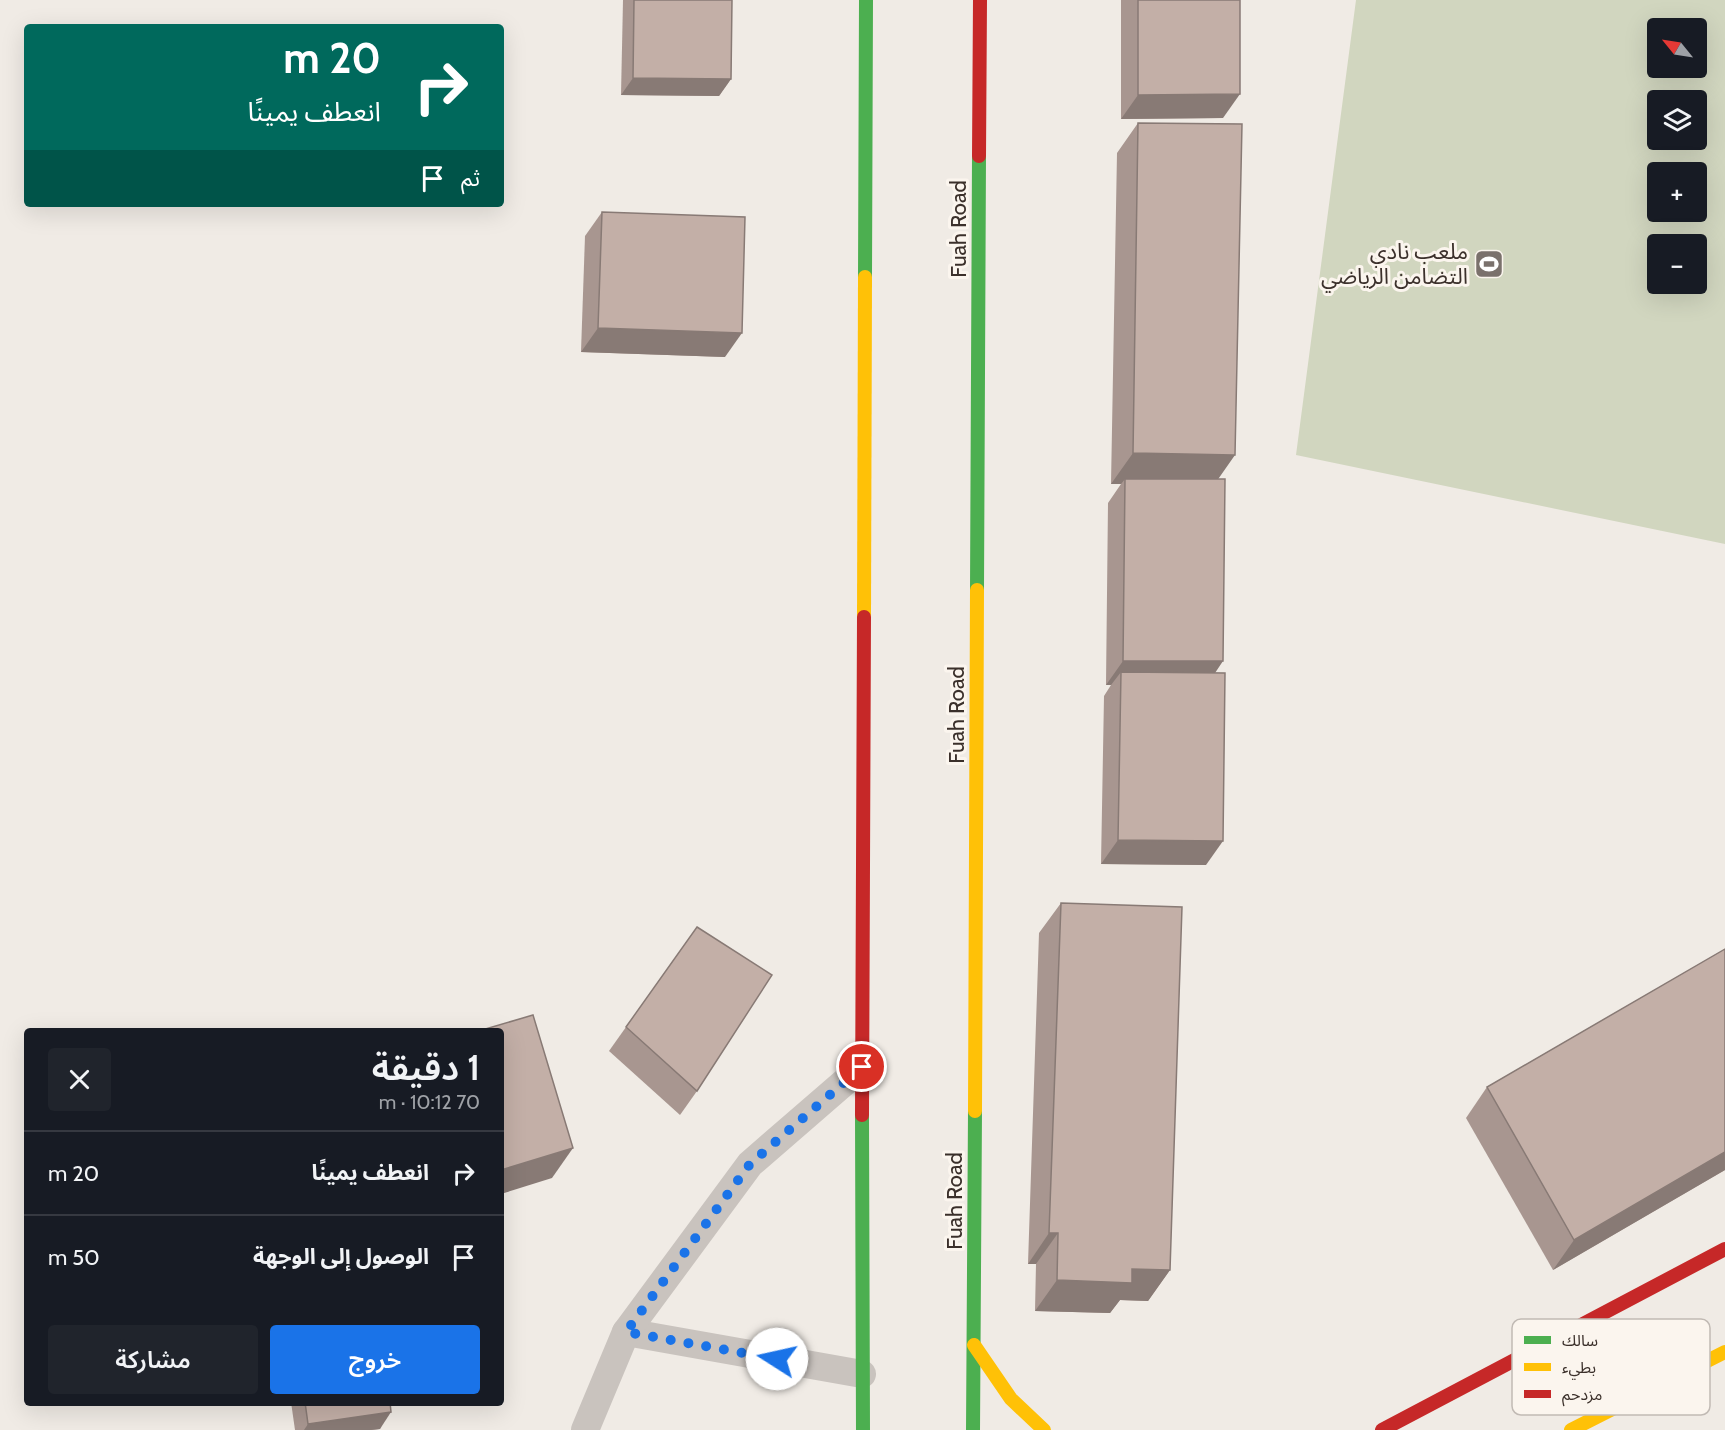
<!DOCTYPE html>
<html lang="ar">
<meta charset="utf-8">
<style>
:root{--surface:#171b24;--page:#20242c;--text:#f1f3f6;--muted:#9ea1a6;--line:#363941;--accent:#1a73e8}
body{margin:0;font-family:Cabin,"Noto Sans Arabic",sans-serif;background:var(--page);color:var(--text);direction:rtl;height:100vh;display:flex;flex-direction:column;font-size:22px;white-space:nowrap}
*{box-sizing:border-box;margin:0}
p{font-size:20px;color:var(--muted)}
.icon{flex:none;width:33px;height:33px;fill:none;stroke:currentColor;stroke-width:2;stroke-linecap:round;stroke-linejoin:round}
.map{position:relative;flex:1;overflow:hidden;direction:ltr}
.side{position:absolute;left:24px;top:1028px;width:480px;height:378px;display:flex;flex-direction:column;background:var(--surface);border-radius:6px;box-shadow:0 6px 24px #0002;direction:rtl}
.side>*{flex:none}
.banner{position:absolute;left:24px;top:24px;width:480px;height:183px;border-radius:6px;box-shadow:0 6px 24px #0002;direction:rtl;background:#00695c;color:#fff;overflow:hidden}
.needle{width:39px;rotate:300deg}
.buttons{position:absolute;left:1647px;top:18px;display:grid;gap:12px}
.buttons a{display:grid;place-items:center;width:60px;height:60px;border-radius:6px;background:var(--surface);box-shadow:0 6px 24px #0002;font-size:30px}
.pin{position:absolute;display:grid;place-items:center;width:51px;height:51px;color:#fff;margin:-26px;border:3px solid #fff;border-radius:50%;box-shadow:0 2px 6px #0007}
.me{position:absolute;width:66px;margin:-33px;rotate:280deg;stroke-linejoin:round;filter:drop-shadow(0 0 4px #0008)}
.turn{display:flex;align-items:center;gap:21px;height:126px;padding:0 24px;font-size:27px}
.turn .icon{width:78px;height:78px;stroke-width:2.5}
.turn b{display:block;font-size:42px;line-height:51px}
.then{display:flex;align-items:center;height:57px;padding:0 24px;background:#0003;gap:12px;font-size:22px}
.round{display:grid;place-items:center;flex:none;width:63px;height:63px;border-radius:6px;background:var(--page)}
.headline{display:flex;align-items:center;justify-content:space-between;height:102px;padding:0 24px}
h1{font-size:36px;font-weight:600;line-height:45px}
.primary-button{display:flex;gap:12px;margin-top:auto;padding:12px 24px}
.primary-button a{flex:1;height:69px;border-radius:6px;background:var(--accent);color:#fff;font-size:24px;font-weight:600;line-height:69px;text-align:center}
.primary-button a+a{background:var(--page);color:var(--text)}
ul{padding:0;list-style:none}
li{display:flex;align-items:center;gap:18px;height:84px;padding:0 24px;border-top:2px solid var(--line)}
li div{flex:1}
li b{display:block;font-size:22px}
li em{font-style:normal}
.map>svg:first-child{display:block}
</style>
<div class="map">
<svg width="1725" height="1430" viewBox="0 0 1725 1430">
<rect width="100%" height="100%" fill="#f0ebe5"/>
<!-- green -->
<path fill="#d1d6bf" fill-rule="evenodd" d="M 1356,0 L 1725,0 L 1725,544 L 1296,455 ZM 1658,28 L 1696,28 L 1696,68 L 1658,68 ZM 1658,100 L 1696,100 L 1696,140 L 1658,140 ZM 1658,172 L 1696,172 L 1696,212 L 1658,212 ZM 1658,244 L 1696,244 L 1696,284 L 1658,284 Z"/>
<g fill="none" stroke-linecap="round" stroke-linejoin="round">
<!-- lane -->
<g stroke="#c9c3be" stroke-width="28">
<polyline points="626,1332 862,1374"/>
<polyline points="585,1430 626,1332 750,1164 862,1067"/>
</g>
<!-- fast -->
<g stroke="#4caf50" stroke-width="14">
<polyline points="865,277 866,0"/>
<polyline points="977,590 979,156"/>
<polyline points="862,1115 863,1430"/>
<polyline points="973,1430 975,1111"/>
</g>
<!-- slow -->
<g stroke="#ffc107" stroke-width="14">
<polyline points="864,617 865,277"/>
<polyline points="975,1111 977,590"/>
<polyline points="974,1345 1011,1399 1044,1430"/>
<polyline points="1571,1430 1725,1352"/>
</g>
<!-- jam -->
<g stroke="#c62828" stroke-width="14">
<polyline points="979,156 980,0"/>
<polyline points="862,1115 864,617"/>
<polyline points="1382,1430 1725,1249"/>
</g>
</g>
<!-- wall -->
<g fill="#a89690">
<polygon points="623,0 732,0 731,79 719,96 621,95"/>
<polygon points="1121,0 1240,0 1223,118 1121,119"/>
<polygon points="1138,123 1218,479 1215,673 1206,865 1101,864 1104,696 1111,685 1106,685 1108,503 1121,484 1111,484 1117,153"/>
<polygon points="602,212 725,357 581,352 585,236"/>
<polygon points="1061,903 1170,1270 1148,1301 1120,1300 1110,1313 1035,1311 1036,1264 1028,1264 1039,933"/>
<polygon points="697,927 697,1091 680,1115 609,1051"/>
<polygon points="1725,949 1725,1170 1553,1270 1466,1118 1487,1087"/>
<polygon points="291,1402 390,1402 380,1429 371,1430 295,1430"/>
</g>
<!-- shaded-wall -->
<g fill="#887a75">
<polygon points="633,78 731,79 719,96 621,95"/>
<polygon points="1240,94 1223,118 1121,119 1138,95"/>
<polygon points="598,328 742,333 725,357 581,352"/>
<polygon points="1133,453 1235,455 1214,485 1125,479 1121,484 1111,484"/>
<polygon points="1123,661 1223,661 1207,685 1121,672 1111,685 1106,685"/>
<polygon points="1118,840 1223,841 1206,865 1101,864"/>
<polygon points="573,1148 552,1178 501,1194 501,1170"/>
<polygon points="1725,1152 1725,1170 1553,1270 1574,1240"/>
<polygon points="1049,1233 1058,1233 1036,1264 1028,1264"/>
<polygon points="1132,1269 1170,1270 1148,1301 1120,1300 1110,1313 1035,1311 1057,1280"/>
<polygon points="391,1412 380,1429 371,1430 304,1430 308,1424"/>
</g>
<!-- building -->
<g fill="#c3afa7" stroke="#887a75" stroke-width="1.5">
<polygon points="634,0 732,0 731,79 633,78"/>
<polygon points="1138,0 1240,0 1240,94 1138,95"/>
<polygon points="1138,123 1242,124 1235,455 1133,453"/>
<polygon points="602,212 745,217 742,333 598,328"/>
<polygon points="1125,479 1225,479 1223,661 1123,661"/>
<polygon points="1121,672 1225,673 1223,841 1118,840"/>
<polygon points="1061,903 1182,907 1170,1270 1132,1269 1132,1283 1057,1280 1058,1233 1049,1233"/>
<polygon points="697,927 772,975 697,1091 626,1027"/>
<polygon points="1725,949 1725,1152 1574,1240 1487,1087"/>
<polygon points="533,1015 573,1148 501,1170 501,1030 482,1030"/>
<polygon points="305,1402 390,1402 391,1412 308,1424"/>
</g>
<g fill="none" stroke-linecap="round" stroke-linejoin="round">
<!-- route -->
<polyline stroke="#1a73e8" stroke-width="10" stroke-dasharray="0 18" points="777,1359 626,1332 750,1164 862,1067"/>
</g>
<!-- icons -->
<defs>
<g id="stadium-square" transform="scale(1.5)"><rect x="-9" y="-9" width="18" height="18" rx="4" fill="#7a716c" stroke="#fbf5ee"/><path d="M0-5a6.5 5 0 1 0 0 10a6.5 5 0 1 0 0-10ZM-3.5-1.8h7v3.6h-7Z" fill="#fff"/></g>
</defs>
<g fill-rule="evenodd">
<use href="#stadium-square" x="1489" y="264"/>
</g>
<g text-anchor="middle" stroke-width="6" stroke-linejoin="round" paint-order="stroke">
<!-- street labels -->
<g font-size="22" fill="#3b302b" stroke="#fbf5ee">
<text transform="translate(958 229) rotate(-90)" y="8">Fuah Road</text>
<text transform="translate(956 715) rotate(-90)" y="8">Fuah Road</text>
<text transform="translate(954 1201) rotate(-90)" y="8">Fuah Road</text>
</g>
<!-- poi labels -->
<g font-size="22" fill="#3b302b" stroke="#fbf5ee" text-anchor="end">
<text x="1468" y="259">ملعب نادي<tspan x="1468" dy="25">التضامن الرياضي</tspan></text>
</g>
</g>
<!-- legend -->
<rect x="1512" y="1319" width="198" height="96" rx="9" fill="#fbf5ee" stroke="#c1bab4" stroke-width="1.5"/>
<rect x="1524" y="1336" width="27" height="8" fill="#4caf50"/>
<rect x="1524" y="1363" width="27" height="8" fill="#ffc107"/>
<rect x="1524" y="1390" width="27" height="8" fill="#c62828"/>
<g font-size="16" fill="#3b302b">
<text x="1562" y="1346">سالك</text>
<text x="1562" y="1373">بطيء</text>
<text x="1562" y="1400">مزدحم</text>
</g>
</svg>
<div class="buttons">
<a><svg class="needle" viewBox="-14 -14 28 28"><path d="M0-13l5 13h-10z" fill="#e53935"/><path d="M0 13l5-13h-10z" fill="#9ea1a6"/></svg></a>
<a><svg class="icon" aria-label="layers" viewBox="0 0 24 24"><path d="M12 4l9 5-9 5-9-5zM3 14l9 5 9-5"/></svg></a>
<a>+</a>
<a>−</a>
</div>
<div class="pin" style="left:862px;top:1067px;background:#d93025"><svg class="icon" aria-label="arrive" viewBox="0 0 24 24"><path d="M6 21V4h12l-3 4 3 4H6"/></svg></div>
<svg class="me" style="left:777px;top:1359px" viewBox="-20 -20 40 40"><circle r="19" fill="#fff"/><path d="M0-13L10 11 0 6-10 11z" fill="#1a73e8"/></svg>
<div class="banner">
<div class="turn"><svg class="icon" aria-label="right" viewBox="0 0 24 24"><path d="M7 20v-9h11M14 6l5 5-5 5"/></svg><div><b>20 m</b>انعطف يمينًا</div></div>
<div class="then">ثم<svg class="icon" aria-label="arrive" viewBox="0 0 24 24"><path d="M6 21V4h12l-3 4 3 4H6"/></svg></div>
</div>
<section class="side">
<div class="headline"><div><h1>1 دقيقة</h1><p>70 m · 10:12</p></div><a class="round"><svg class="icon" aria-label="close" viewBox="0 0 24 24"><path d="M6 6l12 12M18 6L6 18"/></svg></a></div>
<ul>
<li><svg class="icon" aria-label="right" viewBox="0 0 24 24"><path d="M7 20v-9h11M14 6l5 5-5 5"/></svg><div><b>انعطف يمينًا</b></div><em>20 m</em></li>
<li><svg class="icon" aria-label="arrive" viewBox="0 0 24 24"><path d="M6 21V4h12l-3 4 3 4H6"/></svg><div><b>الوصول إلى الوجهة</b></div><em>50 m</em></li>
</ul>
<div class="primary-button"><a>خروج</a><a>مشاركة</a></div>
</section>
</div>
